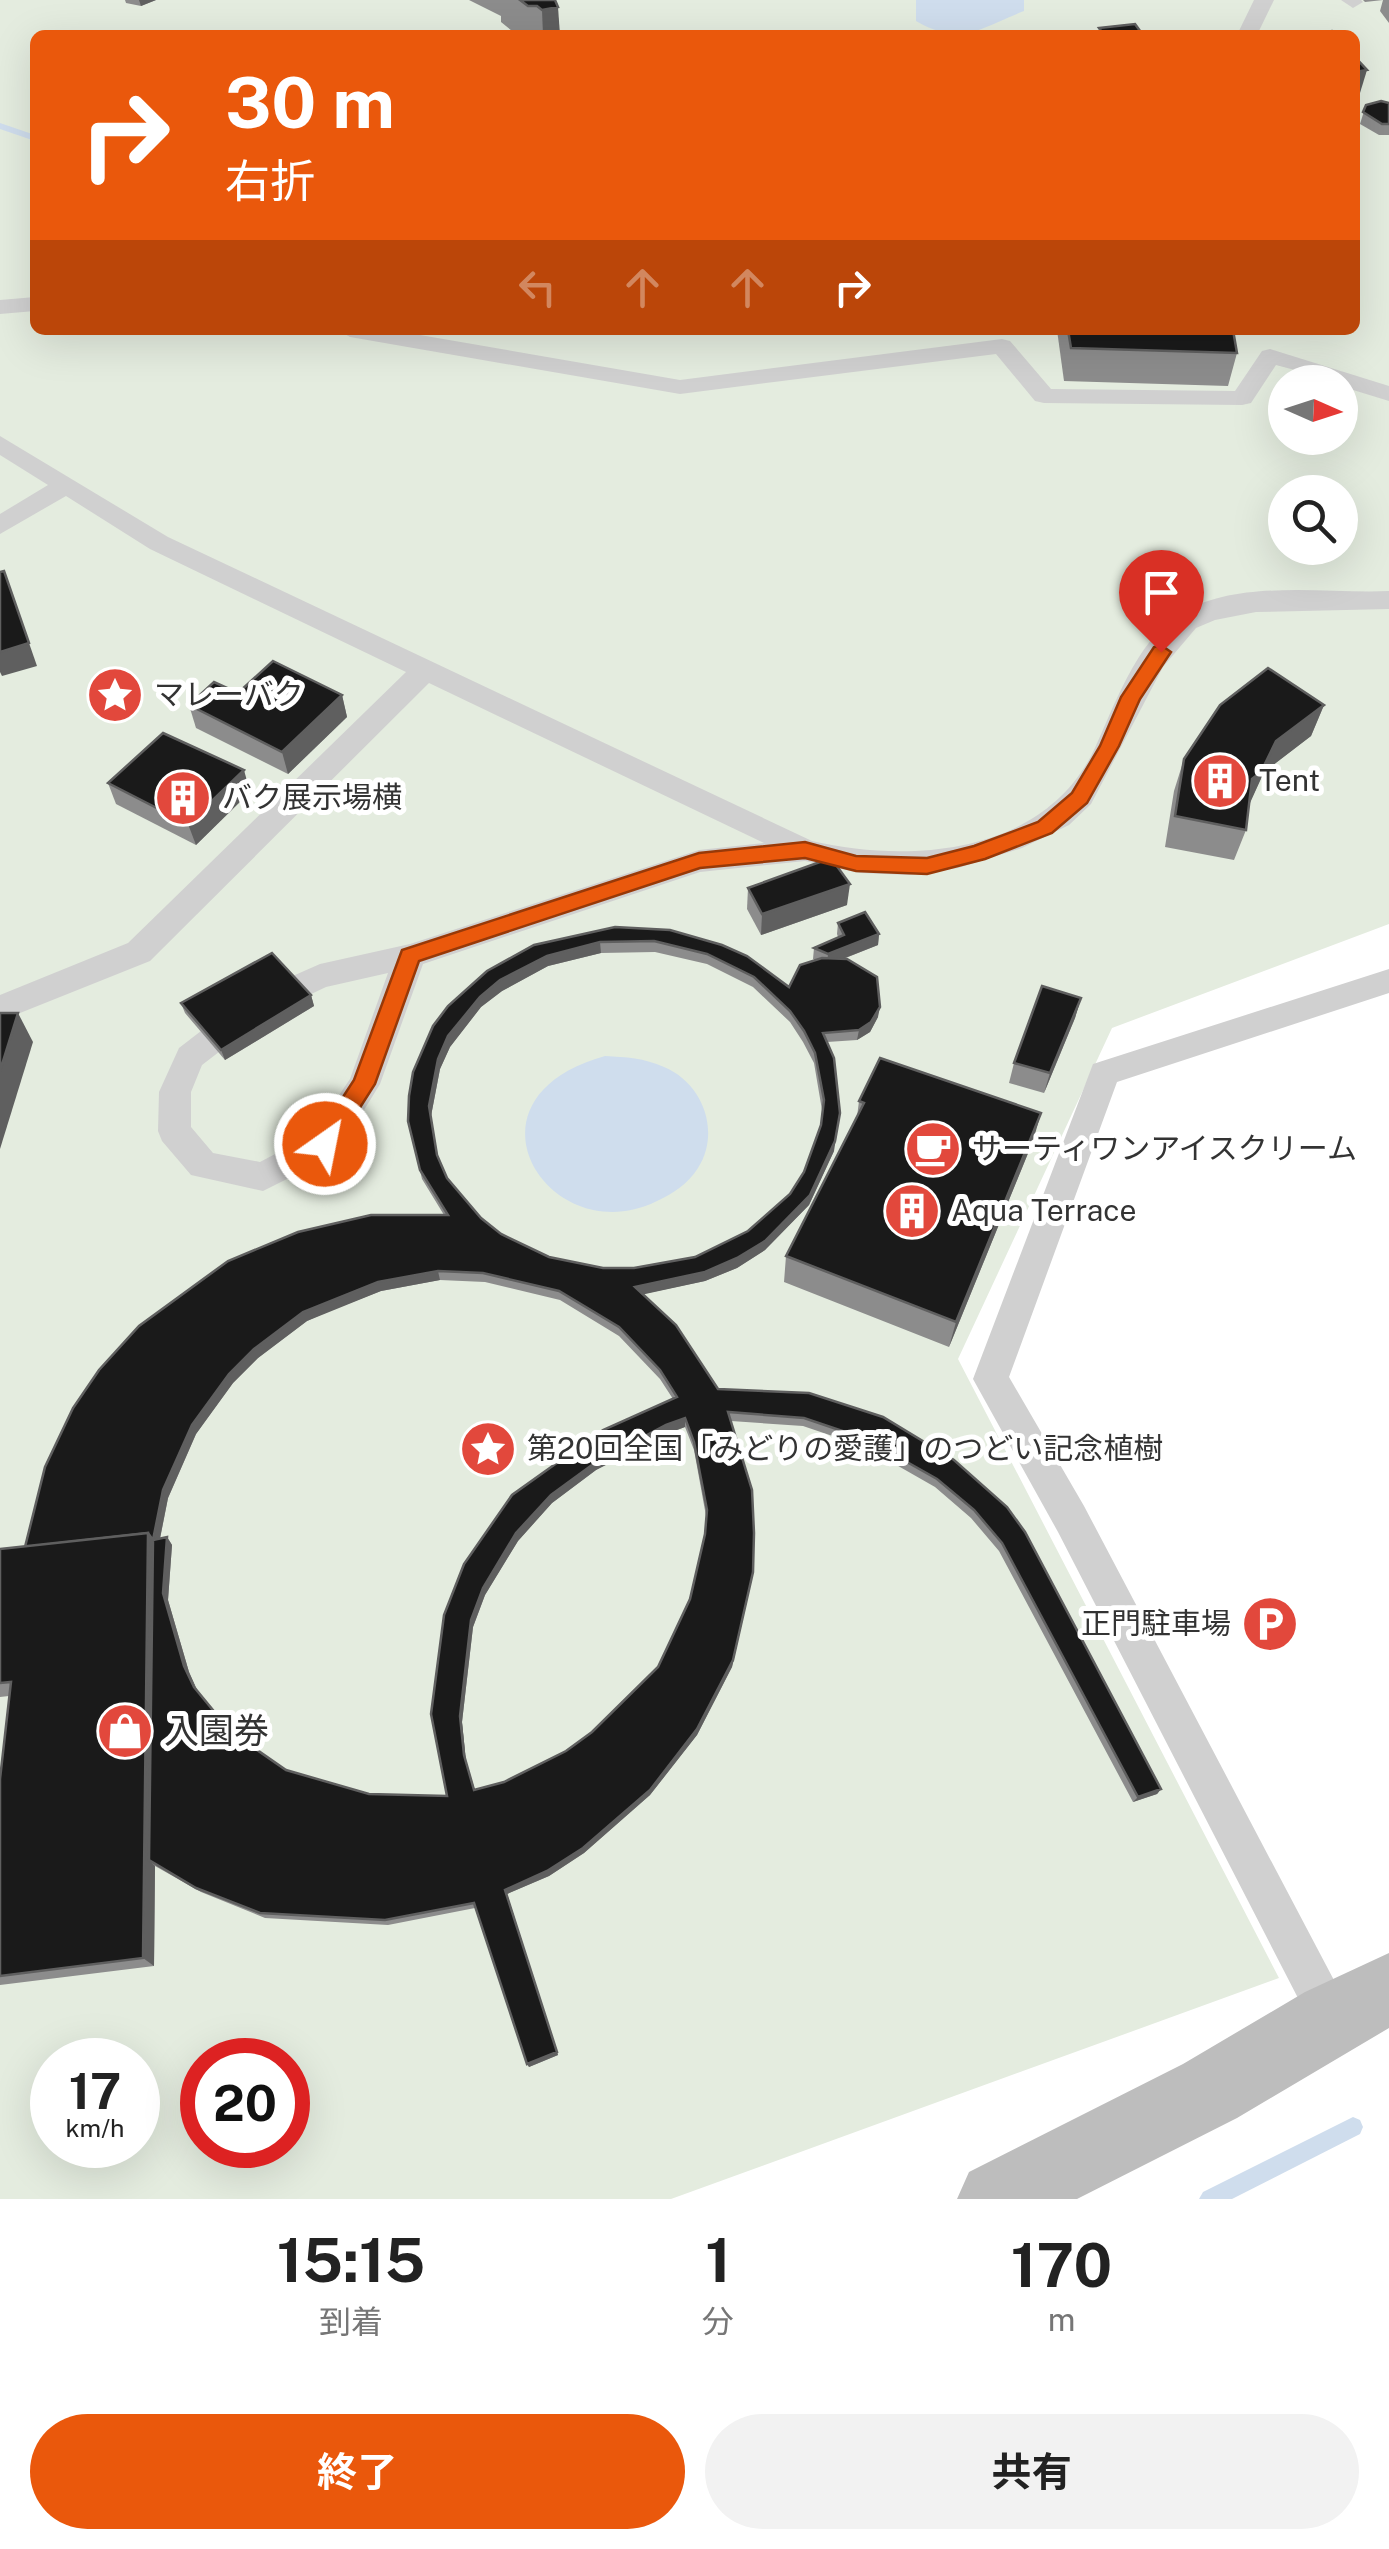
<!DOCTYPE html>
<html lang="ja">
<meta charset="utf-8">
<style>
:root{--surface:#fff;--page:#f2f2f2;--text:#222;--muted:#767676;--accent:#ea580c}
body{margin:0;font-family:"Public Sans","Noto Sans JP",sans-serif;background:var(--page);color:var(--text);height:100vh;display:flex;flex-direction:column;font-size:38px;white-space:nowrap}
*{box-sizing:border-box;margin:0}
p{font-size:32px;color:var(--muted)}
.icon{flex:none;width:55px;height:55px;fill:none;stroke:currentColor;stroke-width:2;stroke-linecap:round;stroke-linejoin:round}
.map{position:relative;height:2199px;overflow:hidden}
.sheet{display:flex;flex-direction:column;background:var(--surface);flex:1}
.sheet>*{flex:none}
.hud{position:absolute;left:30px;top:30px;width:1330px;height:305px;border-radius:15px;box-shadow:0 10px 40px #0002;background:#ea580c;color:#fff;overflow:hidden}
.needle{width:65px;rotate:93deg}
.fabs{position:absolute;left:1268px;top:365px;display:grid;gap:20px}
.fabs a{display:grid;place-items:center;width:90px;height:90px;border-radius:50%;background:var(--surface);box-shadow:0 10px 40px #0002;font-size:50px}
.speed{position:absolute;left:30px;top:2038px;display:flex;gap:20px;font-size:50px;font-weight:700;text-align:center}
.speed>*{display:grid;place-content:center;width:130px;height:130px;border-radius:50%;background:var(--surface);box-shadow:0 10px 40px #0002;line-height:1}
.speed small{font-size:25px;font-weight:400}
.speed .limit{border:15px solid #d22;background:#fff;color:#111}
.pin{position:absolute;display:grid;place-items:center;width:85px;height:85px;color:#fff;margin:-102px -42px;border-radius:50% 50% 50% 0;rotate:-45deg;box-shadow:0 0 10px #0007}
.pin .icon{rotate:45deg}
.me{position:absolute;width:110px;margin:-55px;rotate:33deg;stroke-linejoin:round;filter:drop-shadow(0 0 8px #0008)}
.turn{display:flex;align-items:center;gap:35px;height:210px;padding:0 30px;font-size:45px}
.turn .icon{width:130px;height:130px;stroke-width:2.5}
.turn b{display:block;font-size:70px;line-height:85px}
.lanes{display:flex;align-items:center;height:95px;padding:0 30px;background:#0003;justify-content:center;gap:50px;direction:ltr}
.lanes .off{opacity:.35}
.eta{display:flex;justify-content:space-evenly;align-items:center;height:170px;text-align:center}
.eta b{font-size:60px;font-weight:700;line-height:70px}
.action{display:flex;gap:20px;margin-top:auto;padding:20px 30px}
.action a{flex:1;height:115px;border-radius:60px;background:var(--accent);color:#fff;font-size:40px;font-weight:700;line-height:115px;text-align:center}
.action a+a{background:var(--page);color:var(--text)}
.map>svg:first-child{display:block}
</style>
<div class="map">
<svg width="1389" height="2199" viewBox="0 0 1389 2199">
<rect width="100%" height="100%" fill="#fff"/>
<!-- green -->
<path fill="#e4ecdf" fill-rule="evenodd" d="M 0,0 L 1389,0 L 1389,924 L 1112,1028 L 958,1359 L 1279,1978 L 671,2199 L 0,2199 ZM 35,35 L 1355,35 L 1355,330 L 35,330 ZM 1285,382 L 1340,382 L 1340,438 L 1285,438 ZM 1285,492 L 1340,492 L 1340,548 L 1285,548 ZM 52,2060 L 138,2060 L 138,2145 L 52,2145 ZM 202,2060 L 288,2060 L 288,2145 L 202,2145 Z"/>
<!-- water -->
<g fill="#cfdded">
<path d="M 916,0 L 1024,0 L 1024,11 C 980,28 961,47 916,21 Z"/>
<path d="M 605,1056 C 626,1057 644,1058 664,1067 C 703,1083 721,1132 698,1168 C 688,1184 672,1194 657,1201 C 550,1254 450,1099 605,1056 Z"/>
</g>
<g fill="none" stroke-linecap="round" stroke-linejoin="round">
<!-- stream -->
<g fill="#cfdded" fill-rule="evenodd">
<polygon points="0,123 35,135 35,141 0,129"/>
<polygon points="1353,2117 1360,2120 1363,2127 1360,2134 1232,2199 1199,2199 1203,2192"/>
</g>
<!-- lane -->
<g fill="#d0d0d0" fill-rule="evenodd">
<polygon points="1254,0 1274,0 1257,35 1237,35"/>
<polygon points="1341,0 1361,0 1363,2 1353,8"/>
<polygon points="35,297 35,311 0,314 0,300"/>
<polygon points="338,330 391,330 680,380 1002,339 1010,341 1051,389 1235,391 1262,351 1270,349 1389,386 1389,401 1340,386 1340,382 1276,365 1251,403 1242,405 1044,403 1035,401 996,354 680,394 350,337"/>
<path d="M 0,436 L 168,537 L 812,841 C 912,864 1044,854 1094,750 C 1114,707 1136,642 1178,615 C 1236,578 1324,594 1389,591 L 1389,609 L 1256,612 L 1215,620 L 1196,628 L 1163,667 L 1091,804 L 1069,825 L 1022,848 L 958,868 L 909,875 L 860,873 L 805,861 L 700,872 L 423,964 L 380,1084 L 337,1154 L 263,1191 L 191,1175 L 162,1141 L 158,1131 L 159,1092 L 179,1048 L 245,997 L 320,964 L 410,944 L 699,850 L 764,843 L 429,683 L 150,961 L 0,1021 L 0,995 L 128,943 L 406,672 L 150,549 L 66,496 L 0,534 L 0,514 L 48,485 L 0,455 ZM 388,973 L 350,1079 L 313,1134 L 260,1162 L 213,1153 L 191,1127 L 191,1092 L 202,1065 L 267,1015 L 326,987 Z"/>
<polygon points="1389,969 1389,993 1117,1082 1009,1377 1084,1506 1346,2003 1353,2018 1346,2033 1331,2040 1316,2033 1058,1532 973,1379 1093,1064"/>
</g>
<!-- secondary -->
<polygon fill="#bdbdbd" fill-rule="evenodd" points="1389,1953 1389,2028 1237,2118 1077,2199 957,2199 969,2172 1183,2064 1305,1992"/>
</g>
<!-- wall -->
<g fill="#8c8c8c" fill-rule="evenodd">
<polygon points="125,0 156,0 141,6 126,3"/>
<polygon points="469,0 555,0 560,35 517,35 501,22 501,16"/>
<polygon points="1363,0 1389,0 1389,23 1380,11 1383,0 1365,2"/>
<polygon points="1389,103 1389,135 1379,135 1360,124 1366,105"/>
<polygon points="1057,330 1233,330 1237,353 1228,386 1064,381"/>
<polygon points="238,693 342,695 347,717 288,774 196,728 189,705"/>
<polygon points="1324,705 1311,736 1264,772 1249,804 1246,830 1234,860 1165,847 1174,791 1184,759"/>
<polygon points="108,783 250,792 196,845 116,804"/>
<polygon points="748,888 847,905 761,935 747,909"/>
<path d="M 838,923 L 879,934 L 878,945 L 843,959 L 878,1017 L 870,1032 L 857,1040 L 827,1042 L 834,1151 L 809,1205 L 765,1250 L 737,1268 L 705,1281 L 643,1294 L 718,1389 L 954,1460 L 1161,1789 L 1157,1794 L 1133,1802 L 999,1551 L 971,1518 L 935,1487 L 865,1447 L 803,1426 L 731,1421 L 752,1579 L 732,1667 L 697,1735 L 650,1795 L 584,1853 L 549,1876 L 507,1894 L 558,2055 L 529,2067 L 475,1908 L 388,1925 L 265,1918 L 201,1892 L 155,1866 L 154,1966 L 0,1985 L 0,1779 L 9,1696 L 0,1697 L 0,1549 L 25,1547 L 45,1467 L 444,1215 L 422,1179 L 408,1121 L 413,1072 L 534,945 L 670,930 L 789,987 L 816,960 L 813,959 L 814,948 L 838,937 L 837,934 ZM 655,952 L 707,964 L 753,987 L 790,1022 L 803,1042 L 814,1063 L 822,1110 L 821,1125 L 804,1172 L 790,1194 L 748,1231 L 695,1257 L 634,1268 L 603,1268 L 549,1257 L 501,1234 L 481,1218 L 447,1178 L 438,1157 L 431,1116 L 440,1069 L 450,1047 L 481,1007 L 502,991 L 548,966 L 601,953 ZM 440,1280 L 485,1282 L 560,1300 L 619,1336 L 660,1379 L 673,1399 L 464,1564 L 447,1796 L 369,1794 L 286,1770 L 231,1732 L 198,1693 L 189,1672 L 168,1600 L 172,1545 L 167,1537 L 160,1539 L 168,1498 L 196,1434 L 233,1383 L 258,1358 L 307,1321 L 329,1311 L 381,1291 ZM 685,1427 L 694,1450 L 706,1516 L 705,1534 L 690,1599 L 658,1667 L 592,1732 L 566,1751 L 504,1782 L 475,1790 L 466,1761 L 462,1722 L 473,1627 L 485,1595 L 518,1541 L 552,1503 L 596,1470 L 666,1434 Z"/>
<polygon points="311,995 314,1006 225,1060 185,1013 181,1003"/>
<polygon points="1081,998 1075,1018 1044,1093 1009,1083 1014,1063"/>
<polygon points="859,1101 1033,1141 949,1347 784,1282 786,1256 857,1117"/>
</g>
<!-- shaded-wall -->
<g fill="#5f5f5f">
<polygon points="139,0 156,0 141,6"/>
<polygon points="558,7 560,35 543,35 542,10"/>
<polygon points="1367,70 1360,93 1355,94 1355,72"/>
<polygon points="4,571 37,666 2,676 0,672 0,652"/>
<polygon points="342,695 347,717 288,774 282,752"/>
<polygon points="1324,705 1311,736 1264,772 1250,803 1252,779 1276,741"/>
<polygon points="244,770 250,792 196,845 188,824"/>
<polygon points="850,884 847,905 761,935 762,914"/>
<polygon points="879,934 878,945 827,965 828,954"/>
<polygon points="600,942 601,953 548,966 502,991 481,1007 450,1047 440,1069 431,1116 429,1106 438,1059 448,1036 480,997 500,980 547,956"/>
<polygon points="311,995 314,1006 225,1060 221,1050"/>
<polygon points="1081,998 1075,1018 1044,1093 1050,1073"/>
<polygon points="880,1007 878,1017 870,1032 857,1040 859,1030"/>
<polygon points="18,1013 33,1042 0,1149 0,1071"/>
<polygon points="840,1113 834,1151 809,1205 765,1250 737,1268 705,1281 636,1296 635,1287 765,1241"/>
<polygon points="1041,1113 1033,1141 949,1347 956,1322"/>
<polygon points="438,1271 440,1280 381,1291 307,1321 258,1358 233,1383 196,1434 168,1498 158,1548 149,1860 155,1866 154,1966 143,1958 148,1533 163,1490 192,1425 229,1374 254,1349 303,1312 326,1302 378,1282"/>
<polygon points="685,1418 685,1427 666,1434 596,1470 552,1503 518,1541 485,1595 473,1627 462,1722 466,1761 464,1755 460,1716 471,1620 483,1588 516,1533 551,1495 596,1462 666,1425"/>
<polygon points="167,1537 172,1545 168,1600 189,1672 199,1694 184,1666 163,1593"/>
<polygon points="753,1572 732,1667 697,1735 650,1795 584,1853 549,1876 507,1894 558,2055 529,2067 527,2064 505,1890"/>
<polygon points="1161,1789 1157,1794 1133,1802 1138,1797"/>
</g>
<!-- building -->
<g fill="#1a1a1a" stroke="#5f5f5f" stroke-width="2.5" fill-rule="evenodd">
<polygon points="520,0 555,0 558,7 542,10 537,6 528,6"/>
<polygon points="1135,24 1143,35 1104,35 1099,28"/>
<polygon points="1332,31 1335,35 1305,34"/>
<polygon points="1355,57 1367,70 1355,72"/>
<polygon points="1381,101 1389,103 1389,124 1382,124 1363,112 1366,105"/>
<polygon points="1068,330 1233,330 1237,353 1071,348"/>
<polygon points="4,571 29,643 0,652 0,572"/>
<polygon points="273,661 342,695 282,752 189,705 214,682 238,693"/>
<polygon points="1268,668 1324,705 1276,741 1261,772 1252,779 1246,830 1175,816 1184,759 1220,705"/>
<polygon points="163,733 244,770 188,824 108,783"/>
<polygon points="831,858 850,884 762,914 748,888"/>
<polygon points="865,912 879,934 828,954 814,948 844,935 838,923"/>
<path d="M 615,927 L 670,930 L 722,945 L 747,956 L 789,987 L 800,965 L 822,958 L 847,959 L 877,977 L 880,1007 L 871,1022 L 859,1030 L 823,1033 L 834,1058 L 840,1113 L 835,1141 L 810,1195 L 765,1241 L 737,1258 L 705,1272 L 635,1287 L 676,1325 L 718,1389 L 809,1393 L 883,1417 L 954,1460 L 1007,1507 L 1025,1532 L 1161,1789 L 1138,1797 L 1002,1543 L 974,1510 L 937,1479 L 866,1439 L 804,1418 L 728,1412 L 752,1490 L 754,1533 L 753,1572 L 733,1660 L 697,1729 L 650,1790 L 583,1848 L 547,1871 L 505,1890 L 557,2052 L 527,2064 L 474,1903 L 385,1920 L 260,1913 L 196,1888 L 149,1860 L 153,1540 L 167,1537 L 163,1593 L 184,1666 L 194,1687 L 231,1732 L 286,1770 L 369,1794 L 447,1796 L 431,1714 L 444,1615 L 464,1564 L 512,1495 L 603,1430 L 677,1397 L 660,1370 L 619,1327 L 559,1291 L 483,1273 L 438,1271 L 378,1282 L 303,1312 L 254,1349 L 229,1374 L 192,1425 L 163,1490 L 153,1540 L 148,1533 L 25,1547 L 45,1467 L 73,1408 L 99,1370 L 139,1326 L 228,1261 L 298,1232 L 371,1215 L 448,1215 L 420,1170 L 408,1121 L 409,1096 L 413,1072 L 433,1026 L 448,1006 L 487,971 L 534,945 ZM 654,941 L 707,954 L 754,977 L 790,1011 L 804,1031 L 815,1053 L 824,1100 L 821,1125 L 804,1172 L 790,1194 L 748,1231 L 695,1257 L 634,1268 L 603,1268 L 549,1257 L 501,1234 L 481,1218 L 447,1178 L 437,1155 L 429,1106 L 438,1059 L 448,1036 L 480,997 L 500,980 L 547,956 L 600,942 ZM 685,1418 L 694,1442 L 707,1510 L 705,1534 L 690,1599 L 658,1667 L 592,1732 L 566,1751 L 504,1782 L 474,1790 L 464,1755 L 460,1716 L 471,1620 L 483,1588 L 516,1533 L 551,1495 L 596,1462 L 666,1425 Z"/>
<polygon points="272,953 311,995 221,1050 181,1003"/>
<polygon points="1042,986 1081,998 1050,1073 1014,1063"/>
<polygon points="0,1013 18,1013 0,1071"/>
<polygon points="880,1058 1041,1113 956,1322 786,1256 864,1103 859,1101"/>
<polygon points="148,1533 143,1958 0,1976 0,1779 11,1682 0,1683 0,1549"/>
</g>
<!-- route -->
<polygon fill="#ea580c" stroke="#983908" stroke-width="2.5" points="1161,645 1171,652 1140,699 1119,746 1087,803 1052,833 985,859 927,874 856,871 805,858 700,868 419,961 375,1084 333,1150 317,1150 313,1144 317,1137 354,1080 402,950 699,853 805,842 856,856 927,858 974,846 1038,822 1072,793 1100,746 1121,697 1154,647"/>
<!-- icons -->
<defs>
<g id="sight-disc" transform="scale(2.875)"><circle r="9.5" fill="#e2483c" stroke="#fff"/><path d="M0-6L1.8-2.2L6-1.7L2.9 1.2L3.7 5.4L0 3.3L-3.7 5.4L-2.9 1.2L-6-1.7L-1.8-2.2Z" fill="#fff"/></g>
<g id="building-disc" transform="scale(2.875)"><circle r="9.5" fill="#e2483c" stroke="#fff"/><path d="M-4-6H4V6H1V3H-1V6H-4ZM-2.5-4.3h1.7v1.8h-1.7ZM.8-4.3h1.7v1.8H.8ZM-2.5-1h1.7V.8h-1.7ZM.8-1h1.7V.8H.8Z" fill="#fff"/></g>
<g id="cafe-disc" transform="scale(2.875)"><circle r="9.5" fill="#e2483c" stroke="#fff"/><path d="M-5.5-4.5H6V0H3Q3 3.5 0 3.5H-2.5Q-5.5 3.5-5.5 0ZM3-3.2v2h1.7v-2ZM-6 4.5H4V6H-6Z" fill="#fff"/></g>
<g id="parking-disc" transform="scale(2.875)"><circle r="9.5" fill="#e2483c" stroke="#fff"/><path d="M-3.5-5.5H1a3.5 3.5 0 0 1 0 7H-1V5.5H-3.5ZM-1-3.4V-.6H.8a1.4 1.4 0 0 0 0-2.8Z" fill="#fff"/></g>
<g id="shop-disc" transform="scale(2.875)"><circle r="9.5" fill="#e2483c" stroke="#fff"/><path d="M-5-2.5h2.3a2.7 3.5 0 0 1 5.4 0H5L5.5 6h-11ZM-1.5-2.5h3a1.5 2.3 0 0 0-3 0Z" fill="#fff"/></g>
</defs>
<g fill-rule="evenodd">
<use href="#sight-disc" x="115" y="695"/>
<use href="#building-disc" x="1220" y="781"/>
<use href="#building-disc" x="183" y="798"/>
<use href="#cafe-disc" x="933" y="1149"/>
<use href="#building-disc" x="912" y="1211"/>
<use href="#sight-disc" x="488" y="1449"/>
<use href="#parking-disc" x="1270" y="1624"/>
<use href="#shop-disc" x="125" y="1731"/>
</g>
<g text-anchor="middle" stroke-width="10" stroke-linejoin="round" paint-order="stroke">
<!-- poi labels -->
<g font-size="30" fill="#333" stroke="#fff" text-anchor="start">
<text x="154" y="705">マレーバク</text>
<text x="1259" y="791">Tent</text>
<text x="222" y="808">バク展示場横</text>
<text x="972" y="1159">サーティワンアイスクリーム</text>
<text x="951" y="1221">Aqua Terrace</text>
<text x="527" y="1459">第20回全国「みどりの愛護」のつどい記念植樹</text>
<text x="1231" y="1634" text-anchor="end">正門駐車場</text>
</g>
<!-- near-poi labels -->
<g font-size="35" fill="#333" stroke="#fff" text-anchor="start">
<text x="164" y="1743">入園券</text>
</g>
</g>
</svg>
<div class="fabs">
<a><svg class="needle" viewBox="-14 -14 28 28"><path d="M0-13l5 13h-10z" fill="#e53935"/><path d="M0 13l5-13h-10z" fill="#767676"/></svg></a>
<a><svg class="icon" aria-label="search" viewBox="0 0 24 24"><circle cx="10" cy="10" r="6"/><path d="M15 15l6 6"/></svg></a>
</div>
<div class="speed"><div>17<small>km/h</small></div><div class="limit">20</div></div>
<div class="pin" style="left:1161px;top:652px;background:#d93025"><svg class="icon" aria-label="arrive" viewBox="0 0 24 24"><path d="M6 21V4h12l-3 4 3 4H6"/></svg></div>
<svg class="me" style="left:325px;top:1144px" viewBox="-20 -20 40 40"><circle r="17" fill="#ea580c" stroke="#fff" stroke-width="3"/><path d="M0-11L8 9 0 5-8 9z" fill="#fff"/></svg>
<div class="hud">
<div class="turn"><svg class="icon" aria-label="right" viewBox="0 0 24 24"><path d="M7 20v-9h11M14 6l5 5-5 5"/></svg><div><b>30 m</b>右折</div></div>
<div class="lanes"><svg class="icon off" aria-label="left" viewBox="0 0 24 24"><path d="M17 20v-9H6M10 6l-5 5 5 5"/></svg><svg class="icon off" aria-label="ahead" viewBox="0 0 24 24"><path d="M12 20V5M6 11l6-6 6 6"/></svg><svg class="icon off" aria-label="ahead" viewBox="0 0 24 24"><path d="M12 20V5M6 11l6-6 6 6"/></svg><svg class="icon" aria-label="right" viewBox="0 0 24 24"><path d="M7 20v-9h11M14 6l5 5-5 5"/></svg></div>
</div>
</div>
<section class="sheet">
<div class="eta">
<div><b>15:15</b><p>到着</p></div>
<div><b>1</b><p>分</p></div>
<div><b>170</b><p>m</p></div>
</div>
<div class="action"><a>終了</a><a>共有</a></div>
</section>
